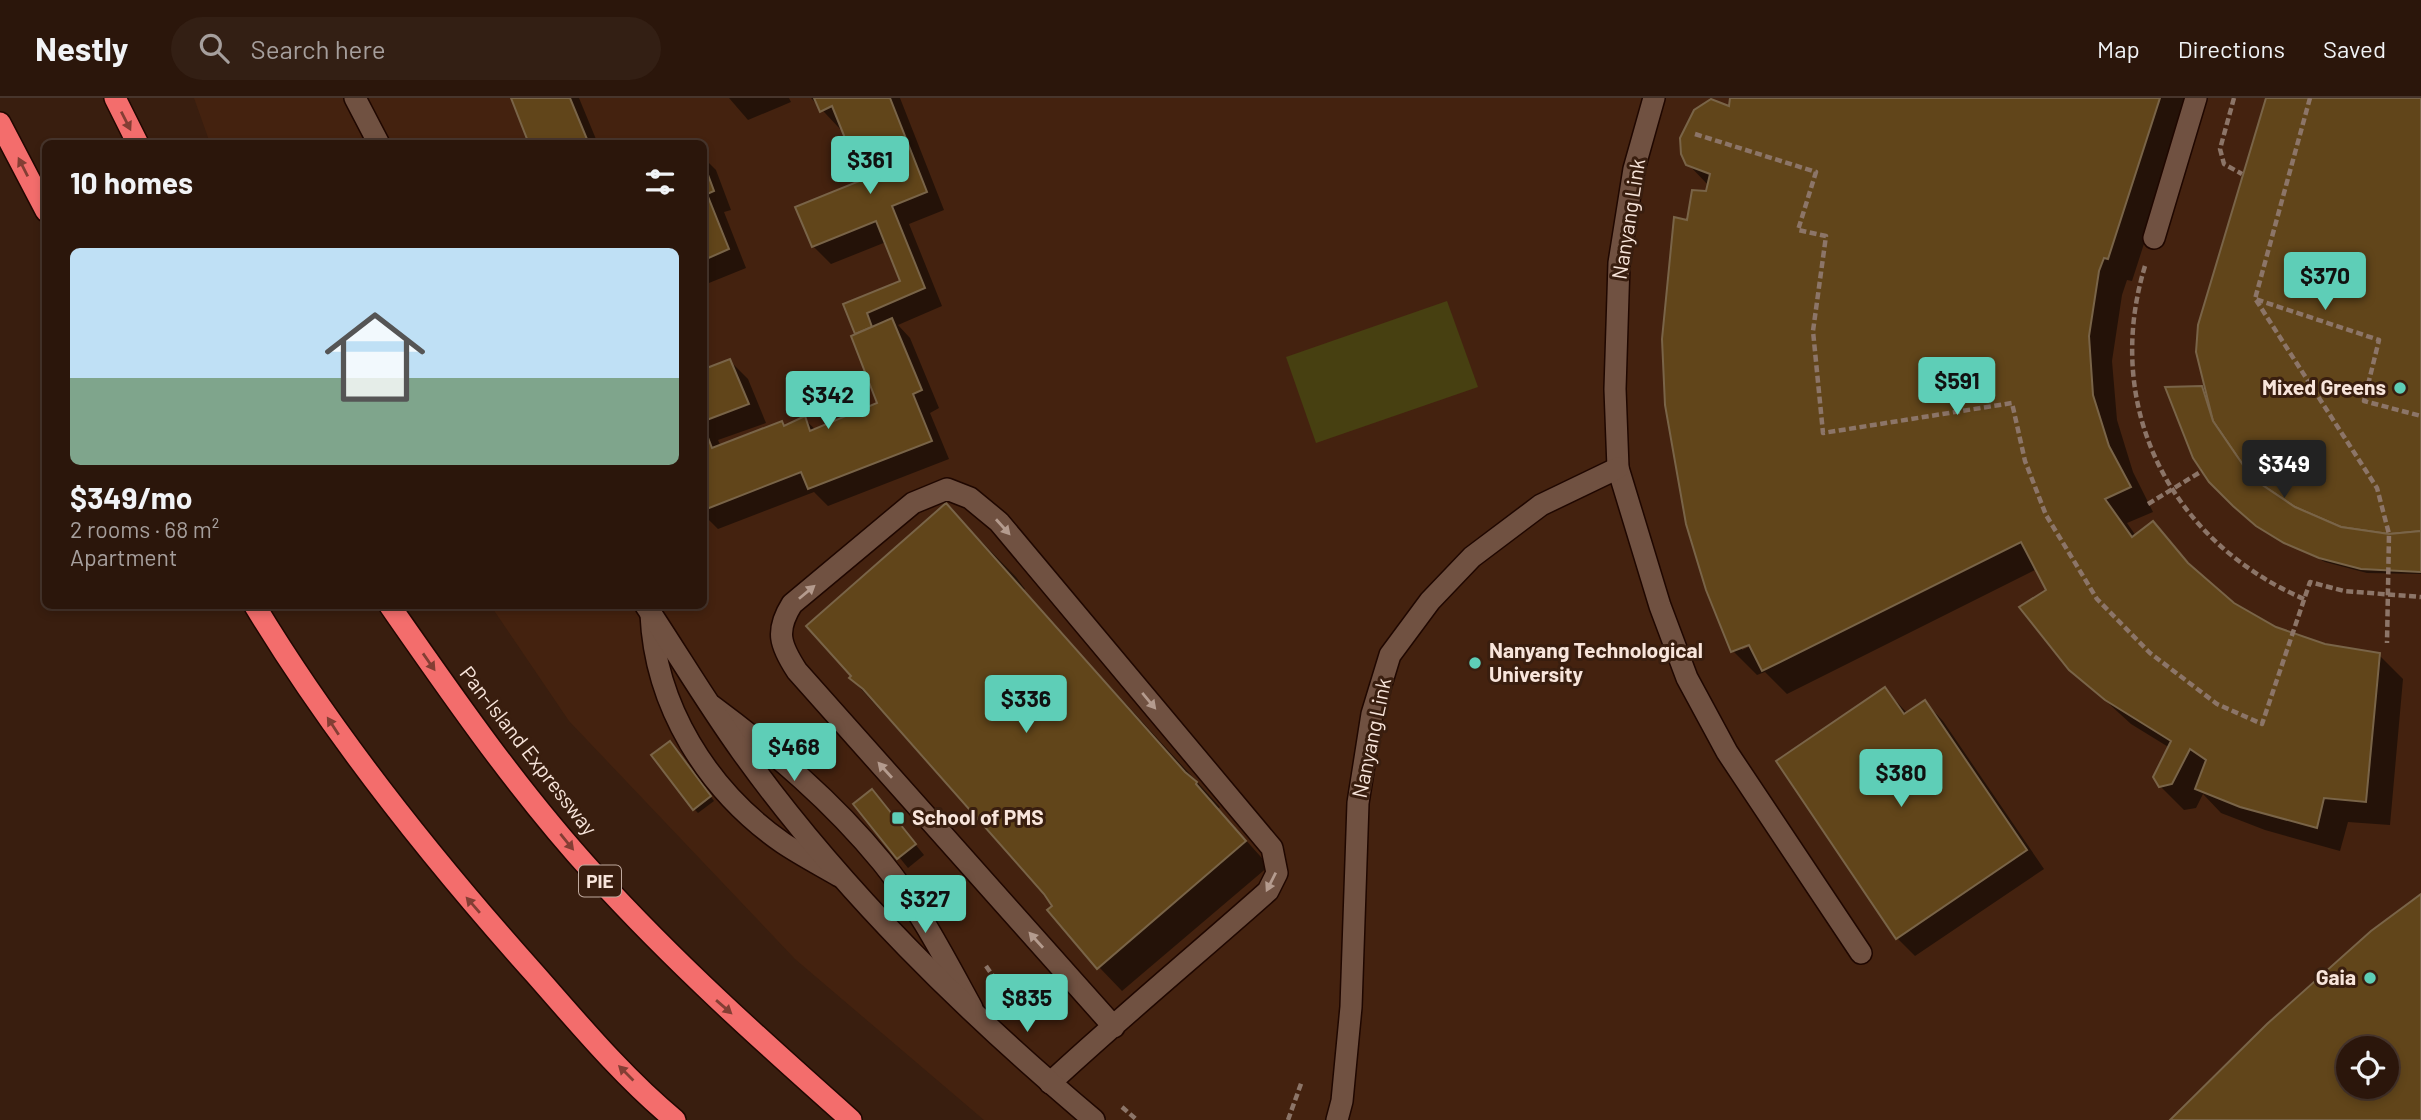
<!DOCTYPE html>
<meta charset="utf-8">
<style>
:root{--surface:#2b160b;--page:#331f14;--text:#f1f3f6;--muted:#a69f9d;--line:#47352c;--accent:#5eceb7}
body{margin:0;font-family:Barlow,sans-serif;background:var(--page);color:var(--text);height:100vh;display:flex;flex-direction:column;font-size:26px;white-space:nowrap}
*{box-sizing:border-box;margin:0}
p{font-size:23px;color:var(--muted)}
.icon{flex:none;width:38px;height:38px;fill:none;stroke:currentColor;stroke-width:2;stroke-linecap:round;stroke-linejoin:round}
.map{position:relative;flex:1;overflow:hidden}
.side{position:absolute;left:42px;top:42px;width:665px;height:469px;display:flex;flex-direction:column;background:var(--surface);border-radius:10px;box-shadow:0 4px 10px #0003,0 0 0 2px var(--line)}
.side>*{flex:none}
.fabs{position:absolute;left:2336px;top:938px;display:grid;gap:14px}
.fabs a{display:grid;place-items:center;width:63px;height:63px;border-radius:50%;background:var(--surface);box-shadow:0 4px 10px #0003,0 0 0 2px var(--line);font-size:35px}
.price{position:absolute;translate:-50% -60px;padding:0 16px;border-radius:7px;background:var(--accent);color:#111;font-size:23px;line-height:46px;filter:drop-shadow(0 2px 4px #0008)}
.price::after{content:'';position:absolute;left:50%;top:42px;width:21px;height:16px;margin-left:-10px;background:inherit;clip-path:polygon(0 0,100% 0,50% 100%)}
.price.active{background:#222;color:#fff}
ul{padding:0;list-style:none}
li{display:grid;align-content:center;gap:14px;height:371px;padding:0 28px}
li+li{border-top:2px solid var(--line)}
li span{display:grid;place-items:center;height:217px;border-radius:10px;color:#555}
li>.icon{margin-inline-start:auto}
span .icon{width:126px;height:126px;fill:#fffc;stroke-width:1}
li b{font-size:30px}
h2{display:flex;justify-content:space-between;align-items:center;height:84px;padding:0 28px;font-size:30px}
header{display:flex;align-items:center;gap:42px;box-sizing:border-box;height:98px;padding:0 35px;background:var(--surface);border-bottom:2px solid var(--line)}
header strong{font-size:33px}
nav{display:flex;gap:38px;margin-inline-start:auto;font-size:24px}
.search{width:490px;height:63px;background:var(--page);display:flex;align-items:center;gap:18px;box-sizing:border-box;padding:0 24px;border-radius:38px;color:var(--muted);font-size:26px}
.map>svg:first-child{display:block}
</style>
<header>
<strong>Nestly</strong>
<div class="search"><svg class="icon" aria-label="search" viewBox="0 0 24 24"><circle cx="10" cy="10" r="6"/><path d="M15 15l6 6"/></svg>Search here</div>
<nav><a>Map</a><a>Directions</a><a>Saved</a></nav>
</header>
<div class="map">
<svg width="2421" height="1022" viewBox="0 0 2421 1022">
<rect width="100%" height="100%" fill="#391e0f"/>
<path fill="#44220f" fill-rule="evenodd" d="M194,0H2421V1022H984L795,861L569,623L491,508H704V46L210,45ZM2348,950H2387V989H2348Z"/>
<polygon fill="#474011" points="1447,203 1478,289 1316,345 1286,259"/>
<g fill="#0007" fill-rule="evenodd">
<polygon points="513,0 579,0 598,46 531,46"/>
<polygon points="729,0 789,0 791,4 748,22"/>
<polygon points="811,0 900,0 944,112 909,126 942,208 898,227 910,240 939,310 930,315 949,361 828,408 814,394 718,431 704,417 704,273 730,263 748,281 766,325 718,342 721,349 804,321 816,332 879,306 845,207 902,184 886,144 831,166 813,148 864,83 843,30 840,31"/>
<path d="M1731,0H2191L2132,183L2127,182L2122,197L2112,263L2117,322L2133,374L2153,414L2127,425L2136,438L2153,425L2201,479L2233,507L2275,530L2325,548L2379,557L2403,581L2390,727L2348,724L2340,753L2265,732L2221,715L2203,696L2196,710L2184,712L2160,688L2170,650L2131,626L2071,571L2049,493L2037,471L1787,596L1765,574L1757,577L1733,553L1664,241L1675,121L1688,124L1709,88L1688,66L1730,11ZM1758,545L1742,552V548Z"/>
<polygon points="2267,0 2421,0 2421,476 2367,475 2325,464 2263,432 2167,291 2204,290 2198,254 2200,227"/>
<polygon points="704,60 716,72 731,112 724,114 746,170 704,187"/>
<polygon points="946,407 1016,479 1025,491 1023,493 1220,709 1218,711 1269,768 1122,893 1099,869 1046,795 851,580"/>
<polygon points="1885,591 1908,616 1925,604 1943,623 2044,771 1915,858 1897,840"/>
<polygon points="674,650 714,703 698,715 694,711"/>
<polygon points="872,693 924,757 908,770 856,706"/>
<path d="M2421,798V1022H2173ZM2348,950H2387V989H2348Z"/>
</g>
<g fill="#61451a" stroke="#796448" stroke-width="2" fill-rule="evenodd">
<polygon points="511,0 570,0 589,46 529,46"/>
<polygon points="814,0 890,0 927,94 892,108 925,190 867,215 872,229 855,236 843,206 900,183 876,123 812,149 795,109 862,82 832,8 820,14"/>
<polygon points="1730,0 2160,0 2108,161 2104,160 2099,173 2089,238 2093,297 2109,348 2131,389 2105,401 2132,439 2153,423 2188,465 2234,505 2276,529 2325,546 2380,555 2366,704 2324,700 2317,730 2240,709 2195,691 2206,662 2190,651 2172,686 2159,689 2153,679 2171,643 2105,602 2069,572 2019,509 2046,492 2021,444 1762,573 1749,547 1731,554 1706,492 1686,426 1665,307 1662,241 1674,119 1687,122 1692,92 1706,93 1710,76 1686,67 1681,56 1680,40 1694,12 1711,1 1729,8"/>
<polygon points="2266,0 2421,0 2421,433 2389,436 2341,429 2295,409 2252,380 2213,323 2196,254 2198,227"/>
<polygon points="704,66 714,93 707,96 729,151 704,162"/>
<polygon points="892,220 922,292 913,296 932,343 808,391 801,374 704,412 704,329 712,350 782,323 784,328 805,318 810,333 877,305 851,238"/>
<polygon points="730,261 749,306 704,323 704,271"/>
<polygon points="2202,288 2213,323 2252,380 2295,409 2341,429 2389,436 2421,433 2421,474 2361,471 2319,460 2284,445 2256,428 2233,408 2209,384 2193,360 2165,289"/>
<polygon points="946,405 1185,674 1197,684 1196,686 1246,743 1097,871 1047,812 1052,808 1044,796 863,591 849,580 851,578 806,528"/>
<polygon points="1885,589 1904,616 1925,602 2027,752 1896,841 1776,663"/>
<polygon points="670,643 711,698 693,712 651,657"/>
<polygon points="872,691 916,746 897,761 853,706"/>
<path d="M2421,796V1022H2170L2267,926L2371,833ZM2348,950H2387V989H2348Z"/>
</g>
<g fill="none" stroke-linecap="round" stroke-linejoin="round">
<g stroke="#1f0700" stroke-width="24">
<g id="lane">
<polyline points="1654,0 1634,71 1619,165 1615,291 1618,370 1660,508 1687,580 1727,654 1861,855"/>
<polyline points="2154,140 2196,0"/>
<path d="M651,516C655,608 707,692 783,745C801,757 820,767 839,778"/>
<path d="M712,608C774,654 832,703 882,764C918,808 945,861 972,910"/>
<path d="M1050,985C1121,919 1196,857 1268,793L1277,775L1272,750L999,424L970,400L947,391L913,405L792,506C775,533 780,547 797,573L1114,929"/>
<polyline points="1337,1022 1342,1003 1351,909 1358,705 1372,616 1390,557 1430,503 1472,459 1541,407 1618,370"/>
</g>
</g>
<g stroke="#1f0700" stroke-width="24">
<g id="street">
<polyline points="355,0 379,46"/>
<path d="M646,508C678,556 708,607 742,654C841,792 965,913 1094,1022"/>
</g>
</g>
<g stroke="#1f0700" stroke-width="24">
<g id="highway">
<polyline points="115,0 138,46"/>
<polyline points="0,25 46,113"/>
<path d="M255,508C335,640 432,761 535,876C579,926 624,980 675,1022"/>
<path d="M390,508C454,600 519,694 595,777C675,865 762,943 851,1022"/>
</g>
</g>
<g stroke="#8c7568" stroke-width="4.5" stroke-dasharray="7 3.5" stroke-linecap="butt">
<polyline points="2234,0 2220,51 2224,66 2242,76"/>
<polyline points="2310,0 2255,201 2379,242 2364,303 2421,318"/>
<polyline points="1695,36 1816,74 1798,132 1826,138 1813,233 1823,335 2012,305 2025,363 2046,417 2097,501 2150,555 2217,606 2262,626 2310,484 2344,493 2421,499"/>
<path d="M2145,168C2102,309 2170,443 2304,501"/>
<polyline points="2256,202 2377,390 2389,436 2387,545"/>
<polyline points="2148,406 2202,373"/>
<polyline points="986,868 1015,910"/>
<polyline points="1122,1009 1137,1022"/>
<polyline points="1288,1022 1302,983"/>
</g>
<use href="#lane" stroke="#705141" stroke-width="21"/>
<use href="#street" stroke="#705141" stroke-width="21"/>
<use href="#highway" stroke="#f36d6c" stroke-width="21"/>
</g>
<defs><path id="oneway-solid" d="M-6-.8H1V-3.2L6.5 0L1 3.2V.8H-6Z" transform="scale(1.75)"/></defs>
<g fill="#833e34">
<use href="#oneway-solid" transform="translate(126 23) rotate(63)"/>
<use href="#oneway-solid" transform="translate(23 69) rotate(-117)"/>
<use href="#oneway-solid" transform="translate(429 564) rotate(55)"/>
<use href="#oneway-solid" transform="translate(333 628) rotate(-123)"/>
<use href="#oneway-solid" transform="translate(567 744) rotate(51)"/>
<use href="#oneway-solid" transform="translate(473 807) rotate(-131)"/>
<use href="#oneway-solid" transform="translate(724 909) rotate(41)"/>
<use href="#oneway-solid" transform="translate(626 975) rotate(-135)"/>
</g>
<g fill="#b49b8e">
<use href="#oneway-solid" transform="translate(1003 429) rotate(48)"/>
<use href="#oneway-solid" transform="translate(807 494) rotate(-40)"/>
<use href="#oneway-solid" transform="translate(1149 603) rotate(50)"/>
<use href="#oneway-solid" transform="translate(885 672) rotate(-132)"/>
<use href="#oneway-solid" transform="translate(1271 784) rotate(117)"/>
<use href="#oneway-solid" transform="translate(1036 842) rotate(-132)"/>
</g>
<g fill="#5eceb7" stroke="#391e0f" stroke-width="2.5">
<circle cx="2400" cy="290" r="7"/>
<circle cx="1475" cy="565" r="7"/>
<rect x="891" y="713" width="14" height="14" rx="3.5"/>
<circle cx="2370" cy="880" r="7"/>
</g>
<g text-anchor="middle" stroke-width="6" stroke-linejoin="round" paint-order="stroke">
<rect fill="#391e0f" stroke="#bfa99e" stroke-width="2" x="579" y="767.5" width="42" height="31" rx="5"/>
<g font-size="19" font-weight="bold" fill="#f8e5db">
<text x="600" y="790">PIE</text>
</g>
<g font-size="21" fill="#f8e5db" stroke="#391e0f">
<text transform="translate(1629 121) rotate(-81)" y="7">Nanyang Link</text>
<text transform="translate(1372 640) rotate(-78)" y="7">Nanyang Link</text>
<text transform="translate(528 653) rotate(52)" y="7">Pan-Island Expressway</text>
</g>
<g font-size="21" font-weight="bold" fill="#f8e5db" stroke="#391e0f" text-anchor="end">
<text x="2386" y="297">Mixed Greens</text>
<text x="1489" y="560" text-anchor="start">Nanyang Technological<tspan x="1489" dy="24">University</tspan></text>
<text x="912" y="727" text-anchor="start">School of PMS</text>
<text x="2356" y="887">Gaia</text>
</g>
</g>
</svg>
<div class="fabs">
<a><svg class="icon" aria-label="locate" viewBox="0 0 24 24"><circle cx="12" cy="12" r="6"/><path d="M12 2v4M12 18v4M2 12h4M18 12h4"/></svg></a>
</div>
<b class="price" style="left:870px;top:98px">$361</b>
<b class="price" style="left:2325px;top:214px">$370</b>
<b class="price" style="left:1957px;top:319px">$591</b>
<b class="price" style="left:828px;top:333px">$342</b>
<b class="price active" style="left:2284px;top:402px">$349</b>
<b class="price" style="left:1026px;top:637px">$336</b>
<b class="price" style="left:794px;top:685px">$468</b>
<b class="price" style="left:1901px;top:711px">$380</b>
<b class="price" style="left:925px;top:837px">$327</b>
<b class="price" style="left:1027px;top:936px">$835</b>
<section class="side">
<h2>10 homes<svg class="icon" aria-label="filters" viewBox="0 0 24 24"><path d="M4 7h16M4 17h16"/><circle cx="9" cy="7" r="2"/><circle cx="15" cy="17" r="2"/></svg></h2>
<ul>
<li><span style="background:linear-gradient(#bfe0f5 60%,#7fa58c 0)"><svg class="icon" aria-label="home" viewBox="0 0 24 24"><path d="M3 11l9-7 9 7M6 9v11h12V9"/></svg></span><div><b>$349/mo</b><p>2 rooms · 68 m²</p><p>Apartment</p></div></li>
</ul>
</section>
</div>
